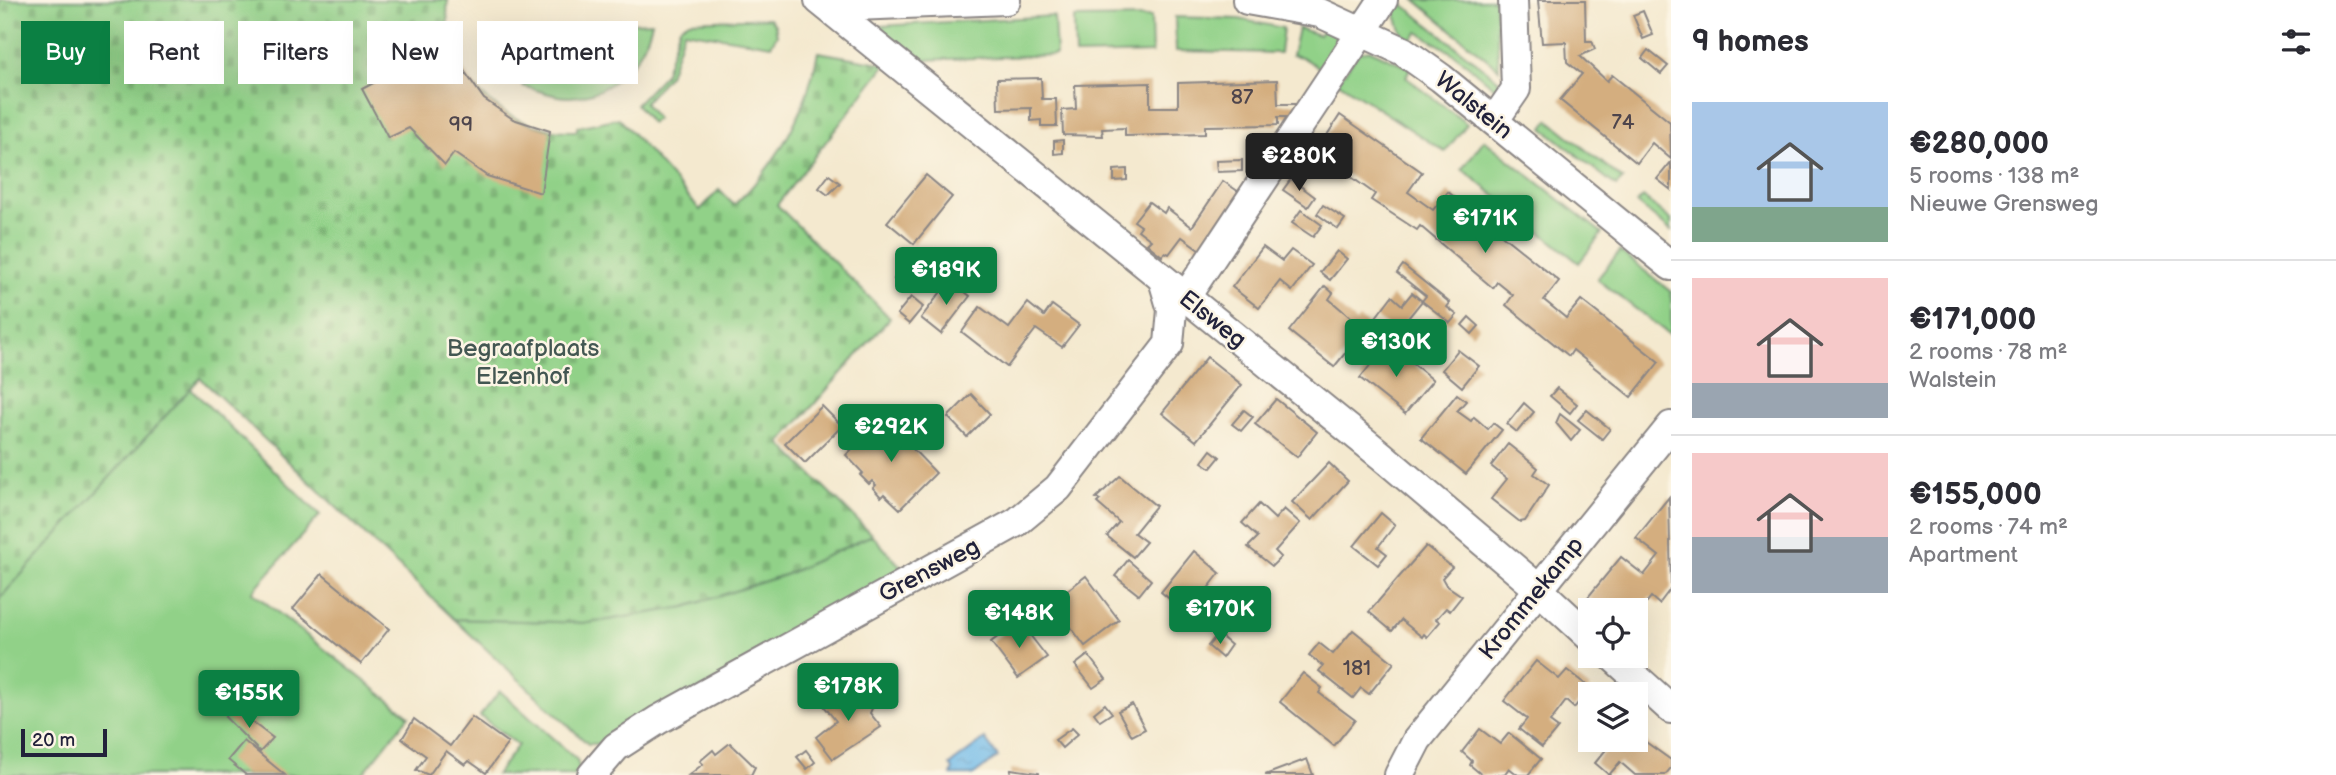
<!DOCTYPE html>
<meta charset="utf-8">
<style>
:root{--surface:#fff;--page:#f2f2f3;--text:#2b2b33;--muted:#7c7c81;--line:#e1e1e2;--accent:#0b8043}
body{margin:0;font-family:"Balsamiq Sans",sans-serif;background:var(--page);color:var(--text);height:100vh;display:flex;flex-direction:column;font-size:26px;white-space:nowrap}
*{box-sizing:border-box;margin:0}
p{font-size:23px;color:var(--muted)}
.icon{flex:none;width:38px;height:38px;fill:none;stroke:currentColor;stroke-width:2;stroke-linecap:round;stroke-linejoin:round}
.map{position:relative;flex:1;overflow:hidden}
.side{display:flex;flex-direction:column;background:var(--surface);width:665px}
.side>*{flex:none}
.hud{position:absolute;left:21px;top:21px;width:665px;height:63px;display:flex;gap:14px}
.controls{position:absolute;left:1578px;top:598px;display:grid;gap:14px}
.controls a{display:grid;place-items:center;width:70px;height:70px;border-radius:0px;background:var(--surface);box-shadow:0 7px 28px #0002;font-size:35px}
.scale{position:absolute;left:21px;bottom:18px;width:86px;box-sizing:border-box;padding-left:7px;border:4px solid #22223b;border-top:0;font-size:19px;line-height:24px;white-space:nowrap;color:#22223b;-webkit-text-stroke:5px #fcf5e5;paint-order:stroke}
.price{position:absolute;translate:-50% -60px;padding:0 16px;border-radius:7px;background:var(--accent);color:#fff;font-size:23px;line-height:46px;filter:drop-shadow(0 2px 4px #0008)}
.price::after{content:'';position:absolute;left:50%;top:42px;width:21px;height:16px;margin-left:-10px;background:inherit;clip-path:polygon(0 0,100% 0,50% 100%)}
.price.selected{background:#222;color:#fff}
ul{padding:0;list-style:none}
li{display:flex;align-items:center;gap:21px;height:175px;padding:0 21px}
li+li{border-top:2px solid var(--line)}
li span{display:grid;place-items:center;flex:none;width:196px;height:140px;border-radius:0px;color:#555}
li>.icon{margin-inline-start:auto}
span .icon{width:84px;height:84px;fill:#fffc;stroke-width:1}
li b{font-size:30px}
h2{display:flex;justify-content:space-between;align-items:center;height:84px;padding:0 21px;font-size:30px}
.pill{padding:0 24px;border-radius:0px;background:var(--surface);box-shadow:0 7px 28px #0002;font-size:24px;line-height:63px}
.pill.selected{background:var(--accent);color:#fff}
main{display:flex;flex:1;min-height:0}
.map>svg:first-child{display:block}
</style>
<main>
<div class="map">
<svg width="1671" height="775" viewBox="0 0 1671 775">
<defs>
<pattern id="cemetery-stones" width="16" height="16" patternUnits="userSpaceOnUse" patternTransform="scale(1.75)"><rect width="16" height="16" fill="#91d188"/><path d="M2 7V4a2 2 0 0 1 4 0v3zM10 15v-3a2 2 0 0 1 4 0v3z" fill="#7db376"/></pattern>
<pattern id="water-ripples" width="26" height="14" patternUnits="userSpaceOnUse" patternTransform="scale(1.75)"><rect width="26" height="14" fill="#71bbea"/><path d="M2 4q2-2 4 0t4 0M15 11q2-2 4 0t4 0" fill="none" stroke="#62a0ca"/></pattern>
</defs>
<rect width="100%" height="100%" fill="#fcf5e5"/>
<filter id="ink" filterUnits="userSpaceOnUse"><feTurbulence type="fractalNoise" baseFrequency=".0143" numOctaves="2"/><feDisplacementMap in="SourceGraphic" scale="14" xChannelSelector="R" yChannelSelector="G"/><feConvolveMatrix kernelMatrix="1 2 1 2 8 2 1 2 1" color-interpolation-filters="sRGB"/></filter>
<filter id="wash" filterUnits="userSpaceOnUse"><feTurbulence type="fractalNoise" baseFrequency=".00686" numOctaves="4" result="noise"/><feDisplacementMap in="SourceGraphic" scale="28" xChannelSelector="R" yChannelSelector="G"/><feGaussianBlur stdDeviation="1.57" result="paint"/><feColorMatrix in="noise" values="0 0 0 0 0 0 0 0 0 0 0 0 0 0 0 0 0 1.4 0 .05"/><feComposite in="paint" operator="in"/></filter>
<g filter="url(#wash)">
<rect width="100%" height="100%" fill="#f4e9cf"/>
<g fill="#91d188" stroke="#5a7a62" stroke-width="2">
<polygon points="1415,0 1495,0 1499,69"/>
<polygon points="1400,2 1507,87 1502,94 1457,56 1418,32 1411,40 1402,33 1395,12"/>
<polygon points="1054,16 1056,55 920,60 877,26"/>
<polygon points="1151,17 1152,53 1075,55 1074,18"/>
<polygon points="1175,17 1239,19 1283,28 1280,53 1176,51"/>
<polygon points="769,18 775,25 777,35 771,45 684,31 669,75 644,103 657,119 651,123 636,104 664,75 680,27 689,21"/>
<path d="M652,22C643,61 612,95 570,97C555,98 536,89 522,86L545,49C574,61 598,55 609,24Z"/>
<polygon points="1298,28 1319,35 1324,28 1337,37 1340,52 1326,72 1302,57 1292,55"/>
<polygon points="1371,50 1410,68 1406,77 1467,124 1445,152 1338,82 1359,52"/>
<polygon points="1549,120 1622,179 1623,179 1616,186 1543,128"/>
<polygon points="1484,140 1602,233 1579,263 1462,169"/>
<polygon points="1643,197 1671,220 1671,231 1637,203"/>
<polygon points="1620,251 1671,292 1671,336 1597,279"/>
<polygon points="193,385 191,389 320,515 252,592 409,716 362,775 0,775 0,598"/>
<polygon points="872,535 904,570 607,744 588,744 454,619 589,623 685,607 787,574"/>
<polygon points="500,691 577,760 581,775 496,775 518,745 480,716"/>
</g>
<path fill="url(#cemetery-stones)" stroke="#5a7a62" stroke-width="2" d="M0,0H448C439,75 505,134 577,131V127L619,118L700,210L719,190L734,205C779,163 806,113 818,52L886,64L777,205L890,318L780,443L872,535L787,574L685,607L589,623L454,619L200,378L0,598Z"/>
<polygon fill="url(#water-ripples)" stroke="#4a6e92" stroke-width="2" points="985,739 998,757 974,775 951,775 953,769 950,765"/>
<g id="blocks">
<g fill="#d4ae7f">
<polygon points="1538,0 1585,0 1586,41 1592,41 1595,49 1580,56 1607,81 1612,75 1670,122 1671,159 1652,143 1637,163 1560,100 1582,74 1567,62 1566,42 1542,43"/>
<polygon points="1643,11 1653,35 1643,39 1633,15"/>
<polygon points="449,35 458,62 484,99 513,119 550,131 541,193 487,176 454,153 445,165 409,128 388,138 362,89 383,78 375,50"/>
<polygon points="1648,50 1668,66 1661,74 1642,58"/>
<polygon points="1041,78 1042,99 1056,99 1057,126 1041,126 1041,120 1031,121 1031,108 998,109 997,79"/>
<polygon points="1277,80 1278,104 1303,104 1295,117 1278,117 1278,125 1205,126 1205,134 1125,136 1125,128 1102,129 1103,136 1063,135 1062,110 1076,109 1075,85 1150,83 1150,107 1178,107 1178,83"/>
<polygon points="1340,115 1422,172 1408,192 1433,210 1448,192 1559,281 1544,300 1566,318 1581,300 1659,362 1631,397 1573,350 1569,356 1506,305 1513,295 1497,282 1493,288 1420,226 1417,230 1371,200 1375,194 1337,167 1332,174 1311,160"/>
<polygon points="1063,140 1063,153 1054,154 1054,141"/>
<polygon points="1242,160 1242,171 1217,172 1216,161"/>
<polygon points="1671,162 1671,190 1657,179"/>
<polygon points="1127,169 1127,180 1114,181 1114,170"/>
<polygon points="829,175 840,183 828,195 819,188"/>
<polygon points="926,175 952,197 914,244 887,222"/>
<polygon points="1291,179 1315,197 1308,207 1283,190"/>
<polygon points="1223,181 1242,194 1203,252 1182,237 1169,254 1165,252 1162,256 1147,244 1151,240 1138,230 1141,226 1134,221 1149,202 1164,213 1167,208 1192,227"/>
<polygon points="1323,205 1345,219 1338,229 1317,214"/>
<polygon points="1301,210 1322,225 1313,237 1292,223"/>
<polygon points="1263,247 1282,261 1291,250 1312,265 1292,291 1280,281 1259,308 1232,287"/>
<polygon points="1337,251 1347,259 1330,280 1320,272"/>
<polygon points="911,258 925,270 908,291 894,279"/>
<polygon points="1403,265 1450,303 1447,307 1457,315 1450,323 1422,301 1426,296 1397,273"/>
<polygon points="950,280 970,296 941,334 921,318"/>
<polygon points="1325,286 1333,293 1329,299 1356,322 1359,318 1368,325 1334,367 1289,331"/>
<polygon points="1412,293 1422,301 1396,333 1376,317 1392,296 1402,305"/>
<polygon points="911,297 923,307 909,324 897,314"/>
<polygon points="1028,303 1044,316 1052,305 1079,325 1062,347 1036,329 1007,367 962,332 980,307 1009,328"/>
<polygon points="1469,317 1479,326 1472,334 1462,325"/>
<polygon points="1388,343 1433,380 1405,414 1360,378"/>
<polygon points="1458,350 1479,366 1462,387 1442,370"/>
<polygon points="1207,357 1242,385 1196,441 1162,413"/>
<polygon points="1557,388 1577,404 1570,413 1550,396"/>
<polygon points="971,394 990,414 967,437 948,417"/>
<polygon points="1457,394 1466,401 1457,411 1471,421 1474,417 1488,429 1493,423 1502,430 1466,474 1421,438"/>
<polygon points="1276,399 1317,432 1297,457 1255,424"/>
<polygon points="1524,403 1534,412 1517,432 1507,424"/>
<polygon points="822,406 842,426 805,463 785,443"/>
<polygon points="1244,410 1253,417 1241,431 1232,424"/>
<polygon points="1587,410 1610,429 1602,439 1578,420"/>
<polygon points="1560,414 1580,430 1571,441 1556,423"/>
<polygon points="883,418 936,473 900,509 884,494 881,497 873,488 876,485 872,481 869,484 860,475 863,473 846,455"/>
<polygon points="1508,444 1538,468 1534,474 1549,485 1525,521 1520,522 1491,499 1507,479 1491,466"/>
<polygon points="1211,450 1220,457 1211,468 1202,462"/>
<polygon points="1329,463 1348,481 1312,520 1292,502"/>
<polygon points="1120,476 1156,506 1134,533 1146,542 1133,557 1107,536 1119,522 1097,503 1100,500 1096,498"/>
<polygon points="1669,497 1671,588 1659,604 1651,597 1636,615 1636,611 1606,611 1588,597 1621,557 1644,575 1659,556 1636,538"/>
<polygon points="1259,504 1275,519 1284,509 1300,523 1275,551 1281,557 1272,566 1248,547 1258,537 1242,523"/>
<polygon points="1381,513 1395,525 1378,547 1387,554 1378,565 1354,546"/>
<polygon points="1426,546 1452,567 1442,578 1446,585 1462,596 1450,611 1446,608 1436,619 1440,622 1427,637 1424,634 1422,637 1401,620 1392,631 1369,612"/>
<polygon points="1194,551 1220,573 1188,614 1161,592"/>
<polygon points="1128,560 1151,580 1139,595 1115,576"/>
<polygon points="322,574 389,629 361,664 293,609"/>
<polygon points="1086,576 1119,620 1085,646 1052,602"/>
<polygon points="1019,621 1047,657 1018,678 991,642"/>
<polygon points="1353,630 1394,663 1369,694 1361,688 1353,698 1319,671 1323,666 1309,655 1319,643 1333,654"/>
<polygon points="1218,634 1231,645 1222,658 1208,646"/>
<polygon points="1088,655 1106,679 1093,688 1075,665"/>
<polygon points="1536,661 1559,679 1567,670 1590,688 1574,708 1566,701 1550,722 1558,728 1542,747 1519,729 1527,719 1504,701"/>
<polygon points="1303,673 1322,688 1319,693 1355,720 1334,746 1280,702"/>
<polygon points="849,686 859,699 867,698 873,706 870,713 881,727 833,759 816,737 836,721 824,706"/>
<polygon points="1105,704 1112,713 1100,721 1094,713"/>
<polygon points="1132,704 1145,729 1132,736 1118,711"/>
<polygon points="233,708 273,738 260,752 225,717"/>
<polygon points="472,717 508,743 486,773 469,761 465,765 446,751 429,775 416,770 426,756 402,739 414,719 450,746"/>
<polygon points="1072,728 1078,734 1062,748 1055,740"/>
<polygon points="1480,729 1500,744 1509,733 1541,759 1528,775 1518,775 1509,768 1504,775 1482,775 1470,765 1472,761 1462,752"/>
<polygon points="1636,735 1671,760 1671,768 1665,775 1635,775 1620,762 1609,775 1595,763 1613,741 1624,749 1631,740 1636,740"/>
<polygon points="244,741 285,775 246,775 228,760"/>
<polygon points="730,743 755,767 751,775 689,775 703,764 700,761 713,750 716,754"/>
<polygon points="806,750 815,762 807,769 797,757"/>
<polygon points="1307,759 1313,775 1265,775"/>
<polygon points="1011,769 1039,773 1039,775 1010,775"/>
</g>
</g>
</g>
<g filter="url(#ink)">
<use href="#blocks" fill-opacity="0" stroke="#8b8685" stroke-width="2"/>
<g fill="none" stroke-linecap="round" stroke-linejoin="round">
<g stroke="#8b8685" stroke-width="32">
<g id="street">
<polyline points="819,0 1382,456 1527,579 1591,638"/>
<polyline points="1247,0 1320,13 1403,51 1441,78 1671,266"/>
<polyline points="829,7 1006,0"/>
<polyline points="1494,121 1516,89 1513,0"/>
<polyline points="1187,295 1383,0"/>
<polyline points="1612,656 1671,709"/>
<polyline points="592,775 616,747 658,720 1017,522 1058,488 1169,344 1172,310 1164,283"/>
<polyline points="1399,775 1417,740 1671,426"/>
</g>
</g>
<use href="#street" stroke="#fff" stroke-width="28"/>
</g>
</g>
<g text-anchor="middle" stroke-width="5" stroke-linejoin="round" paint-order="stroke">
<g font-size="21" fill="#4e454c">
<text x="1242" y="104">87</text>
<text x="1623" y="129">74</text>
<text x="461" y="131">99</text>
<text x="1357" y="675">181</text>
</g>
<g font-size="24" fill="#22223b" stroke="#fcf5e5">
<text transform="translate(1474 105) rotate(39)" y="8">Walstein</text>
<text transform="translate(1213 319) rotate(38)" y="8">Elsweg</text>
<text transform="translate(929 570) rotate(-28)" y="8">Grensweg</text>
<text transform="translate(1531 598) rotate(-51)" y="8">Krommekamp</text>
</g>
<g font-size="24" fill="#435752" stroke="#fcf5e5">
<text x="523" y="356">Begraafplaats<tspan x="523" dy="28">Elzenhof</tspan></text>
</g>
</g>
</svg>
<div class="controls">
<a><svg class="icon" aria-label="locate" viewBox="0 0 24 24"><circle cx="12" cy="12" r="6"/><path d="M12 2v4M12 18v4M2 12h4M18 12h4"/></svg></a>
<a><svg class="icon" aria-label="layers" viewBox="0 0 24 24"><path d="M12 4l9 5-9 5-9-5zM3 14l9 5 9-5"/></svg></a>
</div>
<div class="scale">20 m</div>
<b class="price selected" style="left:1299px;top:193px">€280K</b>
<b class="price" style="left:1485px;top:255px">€171K</b>
<b class="price" style="left:946px;top:307px">€189K</b>
<b class="price" style="left:1396px;top:379px">€130K</b>
<b class="price" style="left:891px;top:464px">€292K</b>
<b class="price" style="left:1220px;top:646px">€170K</b>
<b class="price" style="left:1019px;top:650px">€148K</b>
<b class="price" style="left:848px;top:723px">€178K</b>
<b class="price" style="left:249px;top:730px">€155K</b>
<div class="hud">
<a class="pill selected">Buy</a>
<a class="pill">Rent</a>
<a class="pill">Filters</a>
<a class="pill">New</a>
<a class="pill">Apartment</a>
</div>
</div>
<section class="side">
<h2>9 homes<svg class="icon" aria-label="filters" viewBox="0 0 24 24"><path d="M4 7h16M4 17h16"/><circle cx="9" cy="7" r="2"/><circle cx="15" cy="17" r="2"/></svg></h2>
<ul>
<li><span style="background:linear-gradient(#a9c7e8 75%,#7fa58c 0)"><svg class="icon" aria-label="home" viewBox="0 0 24 24"><path d="M3 11l9-7 9 7M6 9v11h12V9"/></svg></span><div><b>€280,000</b><p>5 rooms · 138 m²</p><p>Nieuwe Grensweg</p></div></li>
<li><span style="background:linear-gradient(#f6c9c9 75%,#9aa5b1 0)"><svg class="icon" aria-label="home" viewBox="0 0 24 24"><path d="M3 11l9-7 9 7M6 9v11h12V9"/></svg></span><div><b>€171,000</b><p>2 rooms · 78 m²</p><p>Walstein</p></div></li>
<li><span style="background:linear-gradient(#f6c9c9 60%,#9aa5b1 0)"><svg class="icon" aria-label="home" viewBox="0 0 24 24"><path d="M3 11l9-7 9 7M6 9v11h12V9"/></svg></span><div><b>€155,000</b><p>2 rooms · 74 m²</p><p>Apartment</p></div></li>
</ul>
</section>
</main>
